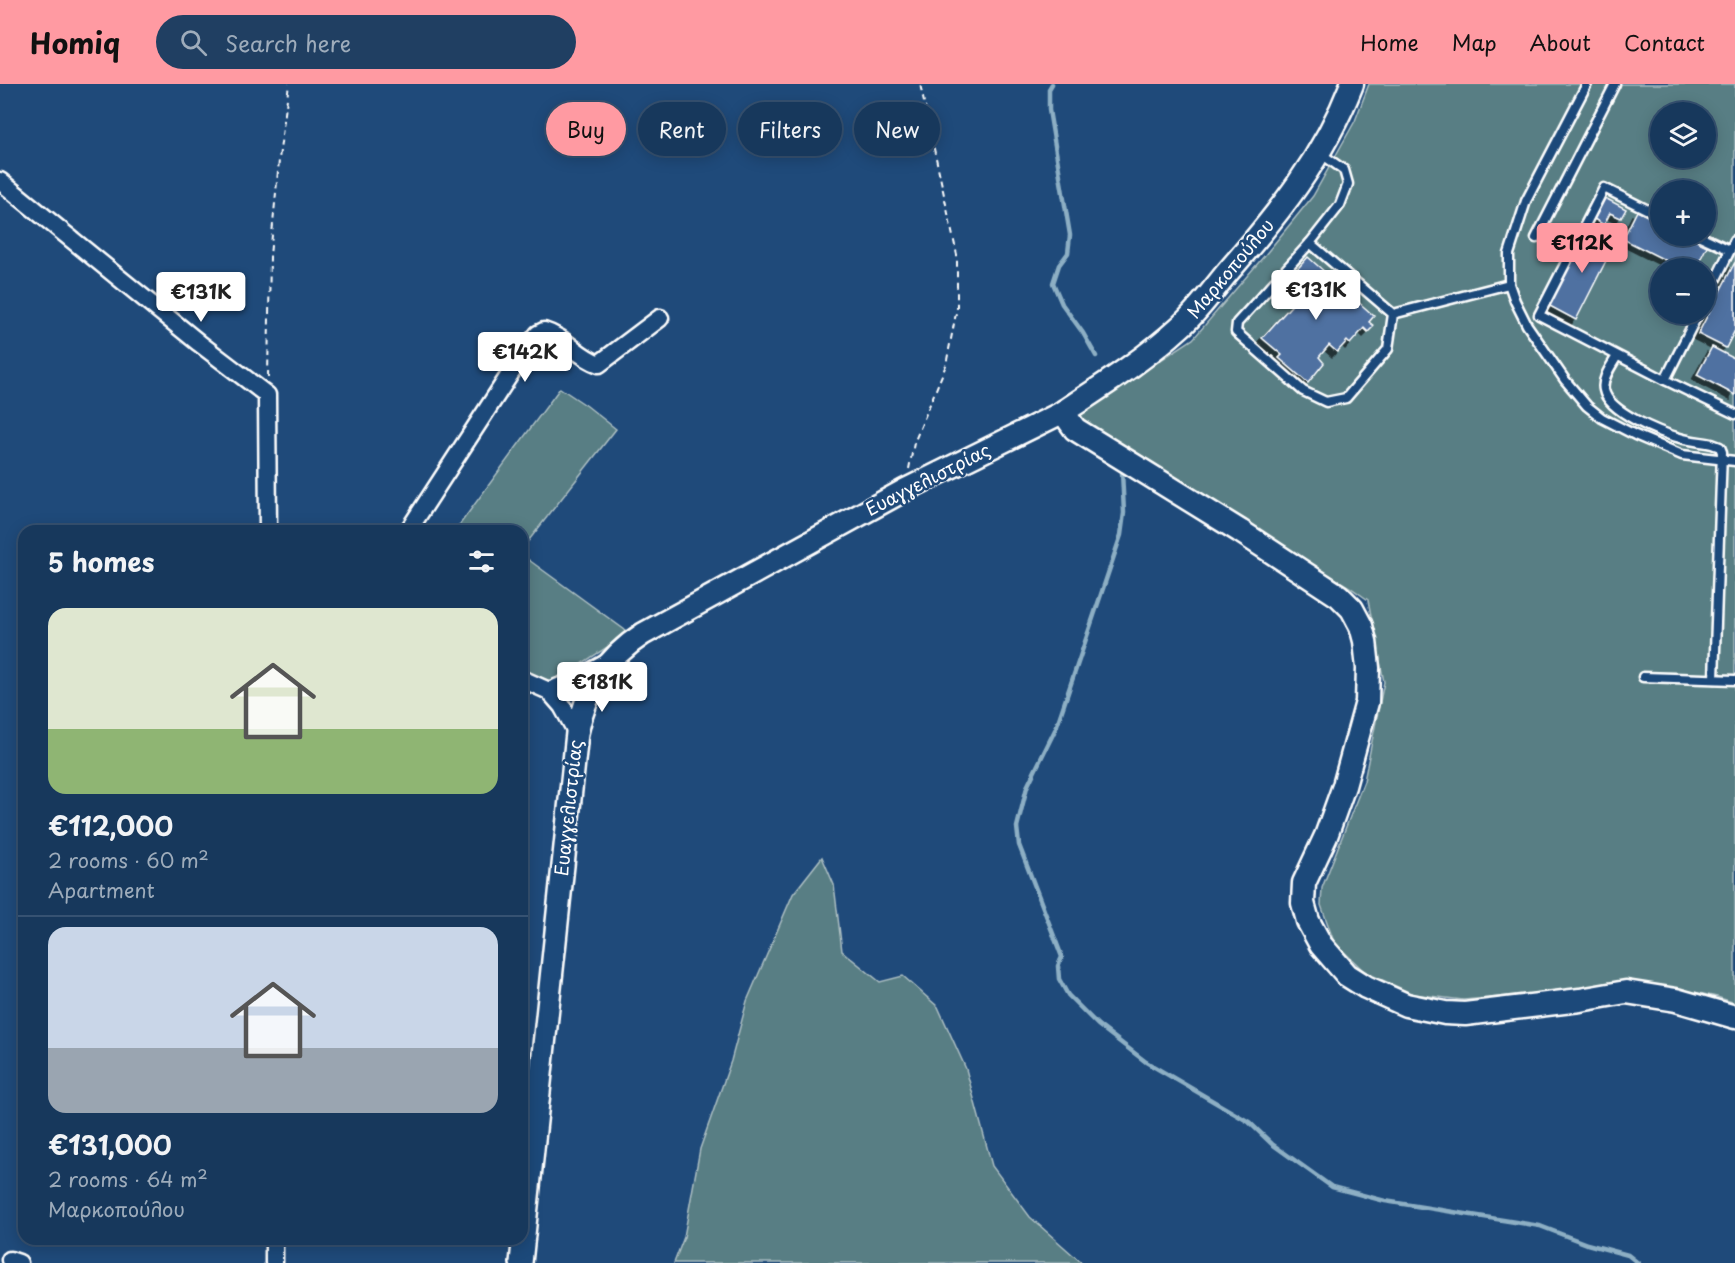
<!DOCTYPE html>
<meta charset="utf-8">
<style>
:root{--surface:#17385c;--page:#203f62;--text:#f1f3f6;--muted:#9eacbb;--line:#365272;--accent:#ff9aa2}
body{margin:0;font-family:"Playpen Sans",sans-serif;background:var(--page);color:var(--text);height:100vh;display:flex;flex-direction:column;font-size:22px;white-space:nowrap}
*{box-sizing:border-box;margin:0}
p{font-size:20px;color:var(--muted)}
.icon{flex:none;width:33px;height:33px;fill:none;stroke:currentColor;stroke-width:2;stroke-linecap:round;stroke-linejoin:round}
.map{position:relative;flex:1;overflow:hidden}
.panel{position:absolute;left:18px;top:441px;width:510px;height:720px;display:flex;flex-direction:column;background:var(--surface);border-radius:18px;box-shadow:0 3px 15px #0003,0 0 0 2px var(--line)}
.panel>*{flex:none}
.banner{position:absolute;left:546px;top:18px;width:570px;height:54px;display:flex;gap:12px}
.fabs{position:absolute;left:1650px;top:18px;display:grid;gap:12px}
.fabs a{display:grid;place-items:center;width:66px;height:66px;border-radius:50%;background:var(--surface);box-shadow:0 3px 15px #0003,0 0 0 2px var(--line);font-size:30px}
.price{position:absolute;translate:-50% -51px;padding:0 14px;border-radius:6px;background:#fff;color:#222;font-size:20px;line-height:39px;filter:drop-shadow(0 2px 3px #0008)}
.price::after{content:'';position:absolute;left:50%;top:36px;width:18px;height:14px;margin-left:-9px;background:inherit;clip-path:polygon(0 0,100% 0,50% 100%)}
.price.current{background:var(--accent);color:#111}
ul{padding:0;list-style:none}
li{display:grid;align-content:center;gap:12px;height:318px;padding:0 30px}
li+li{border-top:2px solid var(--line)}
li span{display:grid;place-items:center;height:186px;border-radius:18px;color:#555}
li>.icon{margin-inline-start:auto}
span .icon{width:108px;height:108px;fill:#fffc;stroke-width:1}
li b{font-size:26px}
h2{display:flex;justify-content:space-between;align-items:center;height:72px;padding:0 30px;font-size:26px}
.pill{padding:0 21px;border-radius:27px;background:var(--surface);box-shadow:0 3px 15px #0003,0 0 0 2px var(--line);font-size:21px;line-height:54px}
.pill.current{background:var(--accent);color:#111}
header{display:flex;align-items:center;gap:36px;box-sizing:border-box;height:84px;padding:0 30px;background:var(--accent);color:#111}
header strong{font-size:28px}
nav{display:flex;gap:33px;margin-inline-start:auto;font-size:21px}
.search{width:420px;height:54px;background:var(--page);display:flex;align-items:center;gap:15px;box-sizing:border-box;padding:0 21px;border-radius:33px;color:var(--muted);font-size:22px}
.map>svg:first-child{display:block}
</style>
<header>
<strong>Homiq</strong>
<div class="search"><svg class="icon" aria-label="search" viewBox="0 0 24 24"><circle cx="10" cy="10" r="6"/><path d="M15 15l6 6"/></svg>Search here</div>
<nav><a>Home</a><a>Map</a><a>About</a><a>Contact</a></nav>
</header>
<div class="map">
<svg width="1735" height="1179" viewBox="0 0 1735 1179">
<defs>
<filter id="shadow"><feDropShadow dx="-5" dy="5" stdDeviation="0" flood-color="#0009"/></filter>
</defs>
<rect width="100%" height="100%" fill="#1f4a7a"/>
<filter id="ink" filterUnits="userSpaceOnUse"><feTurbulence type="fractalNoise" baseFrequency=".0167" numOctaves="2"/><feDisplacementMap in="SourceGraphic" scale="12" xChannelSelector="R" yChannelSelector="G"/><feConvolveMatrix kernelMatrix="1 2 1 2 8 2 1 2 1" color-interpolation-filters="sRGB"/></filter>
<g filter="url(#ink)">
<g fill="#587e84" stroke="#acbec2" stroke-width="1.5" fill-rule="evenodd">
<path d="M1369,0H1735V919L1717,913L1666,902L1629,903L1463,916L1413,910L1365,888L1334,858L1321,821L1322,804L1364,697L1384,598L1368,516L1351,504L1103,353L1074,333L1193,255L1265,171L1313,112L1355,37ZM1660,28H1706V74H1660ZM1660,106H1706V152H1660ZM1660,184H1706V230H1660Z"/>
<polygon points="560,304 587,322 616,345 522,465 522,447 455,447"/>
<polygon points="522,471 629,549 558,595 544,598 522,588"/>
<polygon points="822,773 834,801 842,867 880,898 903,892 938,923 966,985 992,1082 1030,1133 1082,1179 674,1179 684,1153 700,1065 731,977 747,917 793,810"/>
</g>
<g fill="none" stroke-linecap="round" stroke-linejoin="round">
<g stroke="#8dafc4" stroke-width="4.5">
<polyline points="1052,0 1049,5 1049,26 1070,151 1068,169 1059,181 1053,199 1062,220 1083,249 1096,272"/>
<polyline points="1120,384 1122,387 1124,429 1121,451 1056,644 1027,703 1017,743 1019,761 1062,873 1058,882 1059,895 1068,911 1098,941 1146,978 1249,1038 1272,1060 1332,1103 1385,1117 1540,1142 1587,1160 1628,1171 1638,1179"/>
</g>
</g>
<g fill="#5071a1" stroke="#fff" stroke-width="1.5" filter="url(#shadow)">
<polygon points="1605,114 1626,125 1621,134 1610,129 1604,141 1594,135"/>
<polygon points="1637,127 1660,138 1660,152 1686,152 1707,162 1696,184 1681,184 1623,155"/>
<polygon points="1589,143 1616,157 1576,236 1548,221"/>
<polygon points="1308,173 1374,232 1369,238 1374,242 1368,248 1364,244 1350,260 1347,257 1337,268 1329,261 1319,273 1324,279 1308,299 1279,274 1282,271 1262,254 1299,213 1284,200"/>
<polygon points="1735,178 1735,246 1726,264 1698,250"/>
<polygon points="1712,263 1735,275 1735,311 1697,291"/>
</g>
<g fill="none" stroke-linecap="round" stroke-linejoin="round">
<g stroke="#fff" stroke-width="13">
<g id="service">
<polyline points="1587,0 1526,117 1509,170 1509,200 1515,217 1527,241 1565,296 1587,322 1602,334 1635,351 1682,371 1735,377"/>
<polyline points="1660,132 1604,104 1539,231 1665,296"/>
<polyline points="1700,152 1730,166"/>
<polyline points="1536,154 1615,0"/>
<polyline points="1310,159 1340,121 1348,100 1344,86 1320,69"/>
<polyline points="1706,215 1735,156"/>
<polyline points="1393,230 1310,159 1237,239 1236,248 1303,307 1326,318 1346,314 1388,265 1393,230 1509,200"/>
<polyline points="1698,230 1665,296 1735,330"/>
<path d="M1617,272C1612,281 1601,295 1604,306C1608,328 1661,349 1680,354C1691,357 1702,358 1712,360L1720,363L1722,368L1714,595"/>
<polyline points="1643,593 1735,596"/>
</g>
</g>
<g stroke="#fff" stroke-width="21">
<g id="minor">
<polyline points="0,97 199,259 267,311 268,447"/>
<path d="M408,447L527,264L538,250L544,247C565,253 578,273 599,280L660,234"/>
<polyline points="522,595 549,607"/>
<polyline points="577,649 562,622 549,607 576,596 610,577"/>
<polyline points="10,1176 19,1179"/>
<polyline points="274,1179 274,1155"/>
</g>
</g>
<g stroke="#fff" stroke-width="26">
<path id="tertiary" d="M521,1179L577,649C586,606 606,574 643,550L905,406L1063,328"/>
</g>
<g stroke="#fff" stroke-width="27">
<path id="secondary" d="M1352,0C1323,75 1278,130 1226,190C1212,207 1198,227 1181,242C1145,275 1104,301 1063,328L1075,345L1240,447L1339,512L1352,525L1361,542L1365,557L1368,584L1367,618L1344,702L1326,752L1304,799L1303,819L1308,837L1321,861L1347,891L1366,903L1406,921L1445,929L1465,930L1580,916L1626,908L1676,916L1735,933"/>
</g>
<g stroke="#fff" stroke-width="2" stroke-dasharray="6 4.5" stroke-linecap="butt">
<polyline points="268,293 270,172 280,66 289,0"/>
<polyline points="909,385 914,359 946,281 957,224 957,171 920,0"/>
</g>
<use href="#service" stroke="#1f4a7a" stroke-width="8"/>
<use href="#minor" stroke="#1f4a7a" stroke-width="16"/>
<use href="#tertiary" stroke="#1f4a7a" stroke-width="21"/>
<use href="#secondary" stroke="#1f4a7a" stroke-width="22"/>
</g>
</g>
<g text-anchor="middle" stroke-width="5" stroke-linejoin="round" paint-order="stroke">
<g font-size="18" fill="#fff" stroke="#1f4a7a">
<text transform="translate(1231 185) rotate(-50)" y="6">Μαρκοπούλου</text>
<text transform="translate(928 396) rotate(-27)" y="6">Ευαγγελιστρίας</text>
<text transform="translate(569 724) rotate(-84)" y="6">Ευαγγελιστρίας</text>
</g>
</g>
</svg>
<div class="fabs">
<a><svg class="icon" aria-label="layers" viewBox="0 0 24 24"><path d="M12 4l9 5-9 5-9-5zM3 14l9 5 9-5"/></svg></a>
<a>+</a>
<a>−</a>
</div>
<b class="price current" style="left:1582px;top:190px">€112K</b>
<b class="price" style="left:1316px;top:237px">€131K</b>
<b class="price" style="left:201px;top:239px">€131K</b>
<b class="price" style="left:525px;top:299px">€142K</b>
<b class="price" style="left:602px;top:629px">€181K</b>
<div class="banner">
<a class="pill current">Buy</a>
<a class="pill">Rent</a>
<a class="pill">Filters</a>
<a class="pill">New</a>
</div>
<section class="panel">
<h2>5 homes<svg class="icon" aria-label="filters" viewBox="0 0 24 24"><path d="M4 7h16M4 17h16"/><circle cx="9" cy="7" r="2"/><circle cx="15" cy="17" r="2"/></svg></h2>
<ul>
<li><span style="background:linear-gradient(#dfe7d0 65%,#8fb573 0)"><svg class="icon" aria-label="home" viewBox="0 0 24 24"><path d="M3 11l9-7 9 7M6 9v11h12V9"/></svg></span><div><b>€112,000</b><p>2 rooms · 60 m²</p><p>Apartment</p></div></li>
<li><span style="background:linear-gradient(#c9d6e8 65%,#9aa5b1 0)"><svg class="icon" aria-label="home" viewBox="0 0 24 24"><path d="M3 11l9-7 9 7M6 9v11h12V9"/></svg></span><div><b>€131,000</b><p>2 rooms · 64 m²</p><p>Μαρκοπούλου</p></div></li>
</ul>
</section>
</div>
